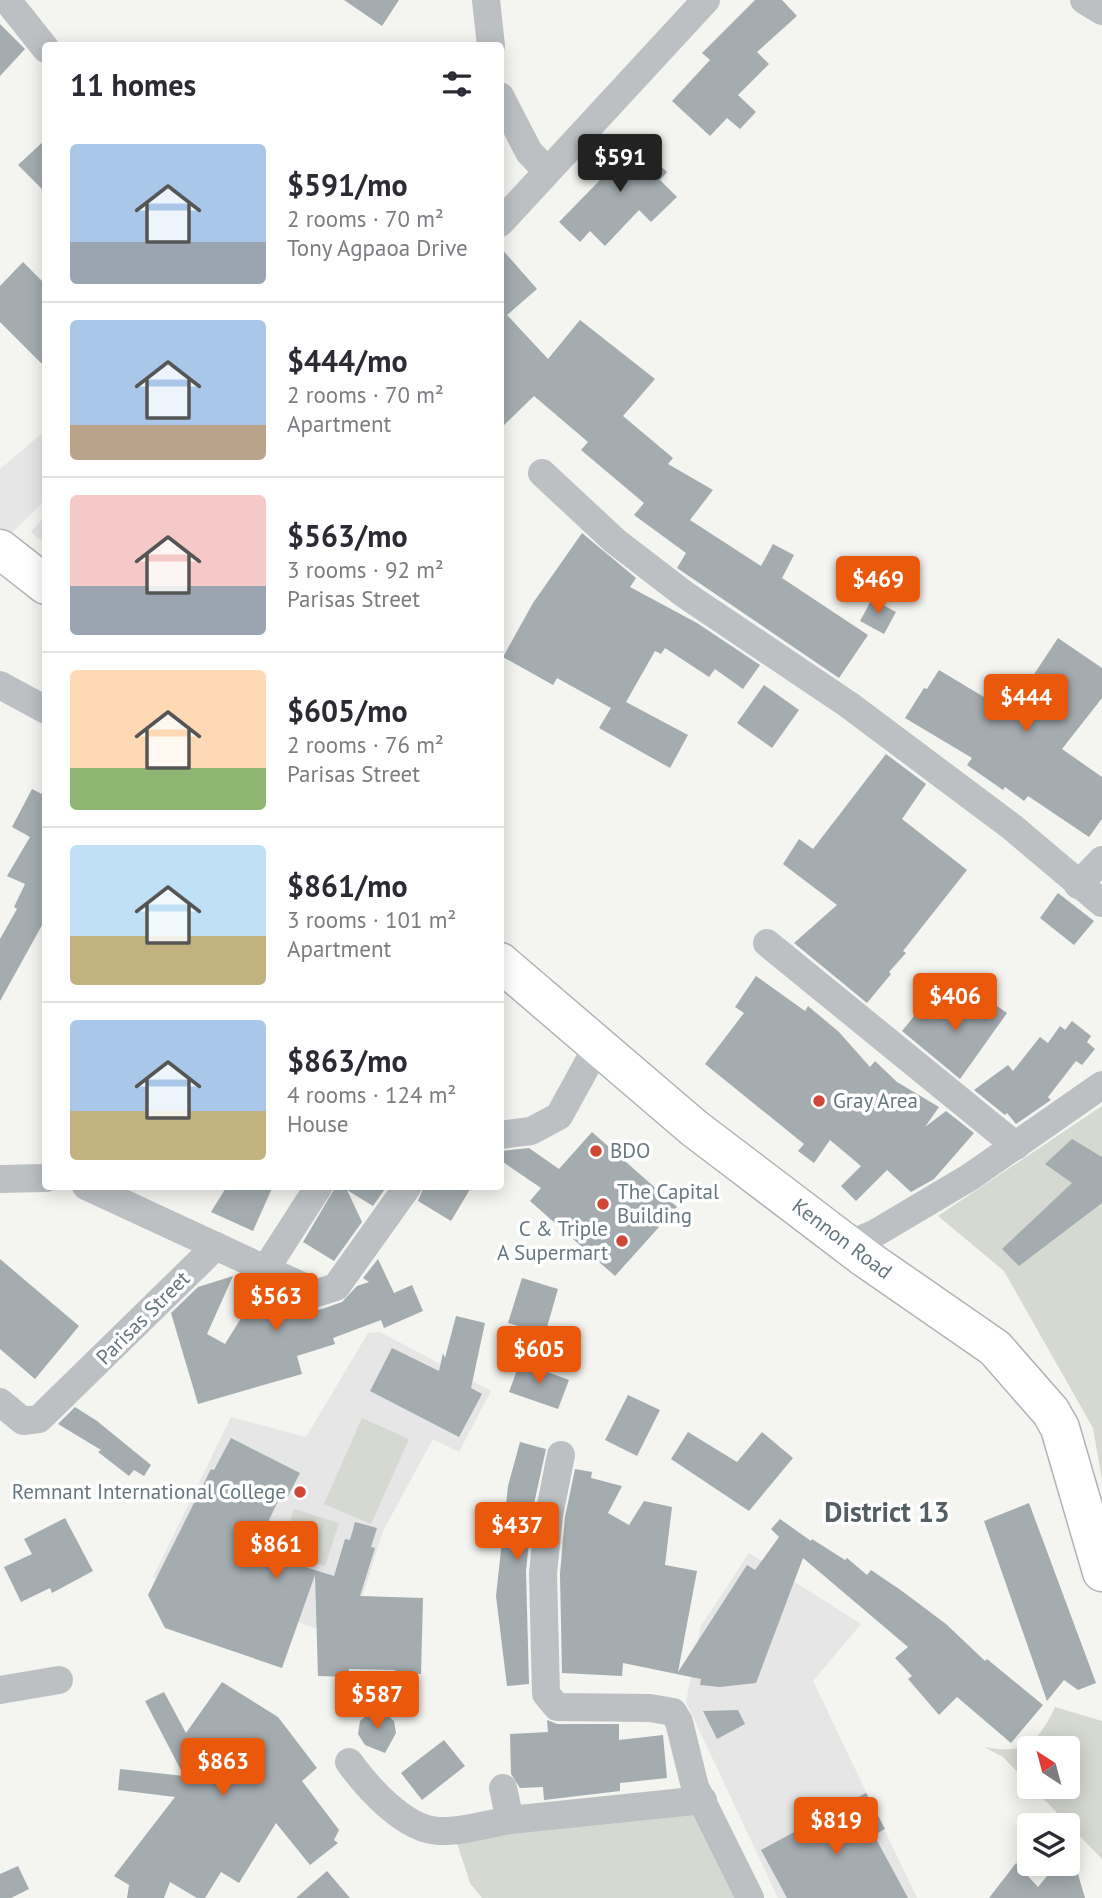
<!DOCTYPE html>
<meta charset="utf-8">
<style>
:root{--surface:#fff;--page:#f7f7f7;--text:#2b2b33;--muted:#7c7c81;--line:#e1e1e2;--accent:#ea580c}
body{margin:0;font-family:"PT Sans",sans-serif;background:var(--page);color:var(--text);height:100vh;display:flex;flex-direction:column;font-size:26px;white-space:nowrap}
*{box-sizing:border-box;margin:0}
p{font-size:23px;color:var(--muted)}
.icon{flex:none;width:38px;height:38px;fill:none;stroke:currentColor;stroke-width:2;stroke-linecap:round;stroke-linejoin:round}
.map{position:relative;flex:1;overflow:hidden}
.sheet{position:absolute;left:42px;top:42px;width:462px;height:1148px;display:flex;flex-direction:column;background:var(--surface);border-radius:7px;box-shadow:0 4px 18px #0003}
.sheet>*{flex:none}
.needle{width:46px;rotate:324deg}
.buttons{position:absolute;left:1017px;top:1736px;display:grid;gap:14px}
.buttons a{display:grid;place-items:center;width:63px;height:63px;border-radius:7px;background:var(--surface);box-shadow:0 4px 18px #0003;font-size:35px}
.price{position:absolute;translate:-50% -60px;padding:0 16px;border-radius:7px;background:var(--accent);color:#fff;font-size:23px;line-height:46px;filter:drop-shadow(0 2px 4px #0008)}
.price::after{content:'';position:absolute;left:50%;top:42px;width:21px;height:16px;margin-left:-10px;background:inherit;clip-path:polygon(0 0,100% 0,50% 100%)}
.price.on{background:#222;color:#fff}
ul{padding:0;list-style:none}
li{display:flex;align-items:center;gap:21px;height:175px;padding:0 28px}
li+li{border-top:2px solid var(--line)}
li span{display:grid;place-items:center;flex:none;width:196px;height:140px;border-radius:7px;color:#555}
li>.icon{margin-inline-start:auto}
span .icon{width:84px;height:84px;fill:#fffc;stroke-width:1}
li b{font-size:30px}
h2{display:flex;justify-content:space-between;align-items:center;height:84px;padding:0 28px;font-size:30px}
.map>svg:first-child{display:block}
</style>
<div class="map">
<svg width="1102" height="1898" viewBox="0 0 1102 1898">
<rect width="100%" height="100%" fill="#f4f4f1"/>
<g fill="#e5e6e5">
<polygon points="45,431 45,500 10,535 0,527 0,469"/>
<polygon points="45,516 45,544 31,532"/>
<polygon points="380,1332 491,1391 459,1452 433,1439 383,1531 349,1640 241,1602 230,1621 153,1577 231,1417 306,1437 368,1333"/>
<polygon points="749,1553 861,1624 813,1681 917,1898 778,1898 686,1702 701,1626"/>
</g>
<g fill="#d5d9d1">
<polygon points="1102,1106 1102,1480 1093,1428 1004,1271 938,1216"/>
<polygon points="362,1418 409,1439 371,1524 324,1504"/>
<polygon points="294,1509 339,1523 325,1566 280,1551"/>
<path d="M1055,1707L1102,1721V1859L1032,1787H1068V1748H1029V1784L1003,1757L984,1747C1025,1755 1038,1743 1055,1707Z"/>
<polygon points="705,1805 737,1898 482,1898 470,1883 455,1837"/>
</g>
<g fill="#a4acb0">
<polygon points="344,0 399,0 382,26"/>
<polygon points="755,0 782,0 797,16 757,52 769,64 738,95 756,112 740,129 727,118 710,136 672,101 710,60 702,53"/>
<polygon points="0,24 25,49 0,76"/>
<polygon points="627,134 667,172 660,180 677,197 651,222 639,210 605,246 590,231 580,242 559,222 603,177 595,170"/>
<polygon points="46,139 46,193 18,165"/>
<polygon points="500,247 537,289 507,315 548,359 580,320 655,379 623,416 673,458 668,464 713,490 690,520 761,566 773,544 794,555 782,578 868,635 839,678 677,568 686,553 634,515 644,503 581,450 588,442 534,396 500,429"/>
<polygon points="23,262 46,285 46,368 0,322 0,286"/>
<polygon points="582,533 636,578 630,587 697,623 760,665 743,689 715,669 709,677 665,648 661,654 655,651 626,702 688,735 670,768 599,728 611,708 557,678 553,685 503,657 533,603"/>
<polygon points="872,599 896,612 884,634 860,621"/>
<polygon points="1058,638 1102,668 1102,698 1062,749 1102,777 1102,819 1089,837 1028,796 1024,801 1005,787 1003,790 967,765 972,758 905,718 924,688 927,689 939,670 1009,712"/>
<polygon points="764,685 799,710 772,748 737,723"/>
<polygon points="886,754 926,784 902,819 967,870 903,951 906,953 889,972 891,974 867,1003 794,943 837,905 783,864 799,839 813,849"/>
<polygon points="32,789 46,796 46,918 0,1001 0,939 17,909 14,907 25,884 7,876 30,837 12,827"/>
<polygon points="1058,893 1094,921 1074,945 1040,918"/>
<polygon points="756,976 805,1011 808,1006 839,1032 870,1067 875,1061 897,1082 939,1107 925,1127 946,1111 974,1133 934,1179 911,1192 887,1170 856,1201 841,1186 861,1166 830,1140 814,1163 798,1151 804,1144 705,1064 744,1013 735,1007"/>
<polygon points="980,994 1007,1013 960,1079 902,1031 928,999 958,1024"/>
<polygon points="1072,1021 1091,1036 1087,1042 1095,1049 1082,1065 1076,1061 1048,1097 1051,1100 1016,1124 1007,1113 1005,1115 974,1090 1008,1065 1013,1071 1040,1037 1048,1043 1060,1026 1065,1030"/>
<polygon points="592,1132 677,1207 615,1276 530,1201 541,1188 500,1160 502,1151 529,1148 559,1169"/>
<polygon points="1072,1139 1102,1157 1102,1203 1019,1266 1002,1249 1072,1183 1045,1164"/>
<polygon points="227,1186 273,1186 253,1231 211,1212"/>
<polygon points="336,1186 387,1186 373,1206 347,1190 362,1222 334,1261 303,1242"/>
<polygon points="424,1186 472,1186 451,1221 418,1201"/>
<polygon points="0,1259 79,1326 35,1379 0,1349"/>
<polygon points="378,1259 394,1293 412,1285 423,1311 384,1328 381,1320 333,1338 335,1344 297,1356 302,1374 198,1404 171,1313 198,1287 233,1276 207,1334 225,1344 261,1286 279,1294 286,1316 322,1309 342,1302 357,1286 369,1282 363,1278"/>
<polygon points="522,1278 558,1289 545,1334 508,1323"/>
<polygon points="456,1316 485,1323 471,1388 482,1394 459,1437 370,1391 392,1348 439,1371 443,1353 445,1358"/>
<polygon points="520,1362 569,1380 558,1409 509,1392"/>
<polygon points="628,1395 660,1410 637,1456 605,1440"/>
<polygon points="75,1407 97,1421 151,1465 144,1476 134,1470 129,1476 98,1452 101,1450 58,1424"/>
<polygon points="688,1432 737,1462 762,1432 793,1458 749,1511 671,1459"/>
<polygon points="231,1438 300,1473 287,1498 281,1495 254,1551 334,1576 345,1539 350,1540 355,1522 377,1528 371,1547 375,1548 360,1596 423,1598 421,1674 395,1675 395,1670 349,1669 349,1677 318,1676 315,1575 282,1668 165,1628 148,1595 211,1469 214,1470"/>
<polygon points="520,1442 546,1449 532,1513 526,1571 529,1684 507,1686 496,1596 508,1486"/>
<polygon points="575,1469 592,1472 591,1478 622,1486 608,1513 629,1525 644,1501 672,1507 665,1565 697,1571 678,1672 747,1565 755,1570 779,1537 771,1529 780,1519 811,1541 812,1539 845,1560 847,1558 867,1575 871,1570 902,1591 946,1624 985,1661 987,1659 1043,1705 1011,1743 957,1697 939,1715 908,1679 912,1676 895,1658 908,1647 803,1558 756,1683 720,1687 700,1685 701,1679 623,1663 622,1676 562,1673 560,1574 565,1517"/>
<polygon points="1029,1503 1096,1683 1078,1690 1064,1680 1047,1701 984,1521"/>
<polygon points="65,1518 93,1571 52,1593 50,1588 21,1602 4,1567 32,1554 24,1539"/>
<polygon points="222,1682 278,1717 317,1768 302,1781 339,1830 334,1840 338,1843 310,1865 276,1823 239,1883 221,1872 205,1898 197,1898 170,1882 164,1898 127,1898 129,1885 114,1876 175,1797 118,1790 120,1769 184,1776 145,1701 164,1692 186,1733"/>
<polygon points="738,1710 745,1724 717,1739 703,1711"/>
<polygon points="370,1712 384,1712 394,1721 396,1733 385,1753 365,1745 358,1734 360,1721"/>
<polygon points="547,1720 557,1724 619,1724 619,1740 663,1735 667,1778 620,1783 620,1791 544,1800 543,1787 520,1788 511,1774 510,1734 548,1732"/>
<polygon points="444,1740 465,1766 422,1800 401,1773"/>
<polygon points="866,1793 885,1829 874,1835 908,1898 787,1898 761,1850"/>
<polygon points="1016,1863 1038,1887 1057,1864 1075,1864 1085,1898 989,1898"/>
<polygon points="18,1866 29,1889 11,1898 0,1898 0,1874"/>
<polygon points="327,1871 350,1898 296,1898"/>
</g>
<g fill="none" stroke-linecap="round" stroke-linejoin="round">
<g stroke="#b0b4b6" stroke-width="41">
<g id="highway">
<polyline points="0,549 46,585"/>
<polyline points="500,962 694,1128 865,1258 995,1348 1051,1412 1060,1428 1102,1572"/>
</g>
</g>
<g stroke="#bcc0c3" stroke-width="28">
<polyline points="7,0 46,49"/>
<polyline points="486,0 491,46"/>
<polyline points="1084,0 1102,11"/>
<polyline points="500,96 529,152 547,171"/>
<polyline points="500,223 706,0"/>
<polyline points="542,473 615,541 684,594 849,705 1012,827 1102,903"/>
<polyline points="0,685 46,710"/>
<polyline points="1078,885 1102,860"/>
<polyline points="767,943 1016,1146"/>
<polyline points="500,1135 531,1131 559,1116 598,1045"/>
<polyline points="0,1179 46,1178"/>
<polyline points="86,1186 317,1293 336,1287 408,1186"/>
<polyline points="848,1245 874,1234 970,1177 1102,1085"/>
<polyline points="265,1270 319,1186"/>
<polyline points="0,1402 23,1421 39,1419 216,1246"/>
<polyline points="561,1455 549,1515 543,1573 546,1694 557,1707 650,1708 673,1712 679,1722 695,1787 750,1898"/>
<polyline points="0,1690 59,1680"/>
<path d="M349,1762C367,1787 405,1830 439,1831C461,1832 488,1824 510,1820"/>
<polyline points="503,1788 510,1820 703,1800"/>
</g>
<use href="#highway" stroke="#fff" stroke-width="38"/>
</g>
<g fill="#cf4837" stroke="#fff" stroke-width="2.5">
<circle cx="819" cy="1101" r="7"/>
<circle cx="596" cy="1151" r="7"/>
<circle cx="603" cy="1204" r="7"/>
<circle cx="622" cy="1241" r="7"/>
<circle cx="300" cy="1492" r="7"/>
</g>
<g text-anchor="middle" stroke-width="7" stroke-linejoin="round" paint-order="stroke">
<g font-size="21" fill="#67777f" stroke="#fff" text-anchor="start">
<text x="833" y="1108">Gray Area</text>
<text x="610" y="1158">BDO</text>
<text x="617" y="1199">The Capital<tspan x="617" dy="24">Building</tspan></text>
<text x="608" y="1236" text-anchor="end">C &amp; Triple<tspan x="608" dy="24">A Supermart</tspan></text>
<text x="286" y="1499" text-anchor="end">Remnant International College</text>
</g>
<g font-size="21" fill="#67777f" stroke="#fff">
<text transform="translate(842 1239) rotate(37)" y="7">Kennon Road</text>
<text transform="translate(143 1318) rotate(-45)" y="7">Parisas Street</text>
</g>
<g font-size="28" font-weight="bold" fill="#545f65" stroke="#fff">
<text x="887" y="1522">District 13</text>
</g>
</g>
</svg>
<div class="buttons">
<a><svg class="needle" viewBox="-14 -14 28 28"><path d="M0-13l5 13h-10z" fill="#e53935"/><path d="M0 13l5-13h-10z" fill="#7c7c81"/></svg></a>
<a><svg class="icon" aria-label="layers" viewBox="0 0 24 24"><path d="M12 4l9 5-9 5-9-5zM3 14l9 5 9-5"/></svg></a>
</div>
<b class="price on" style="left:620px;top:194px">$591</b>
<b class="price" style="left:878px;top:616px">$469</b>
<b class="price" style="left:1026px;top:734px">$444</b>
<b class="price" style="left:955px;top:1033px">$406</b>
<b class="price" style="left:276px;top:1333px">$563</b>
<b class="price" style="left:539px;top:1386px">$605</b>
<b class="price" style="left:517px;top:1562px">$437</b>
<b class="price" style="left:276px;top:1581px">$861</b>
<b class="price" style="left:377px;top:1731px">$587</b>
<b class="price" style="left:223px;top:1798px">$863</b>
<b class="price" style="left:836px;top:1857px">$819</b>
<section class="sheet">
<h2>11 homes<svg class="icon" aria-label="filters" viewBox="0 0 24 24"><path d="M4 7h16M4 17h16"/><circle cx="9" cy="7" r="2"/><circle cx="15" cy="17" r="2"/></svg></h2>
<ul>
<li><span style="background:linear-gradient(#a9c7e8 70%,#9aa5b1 0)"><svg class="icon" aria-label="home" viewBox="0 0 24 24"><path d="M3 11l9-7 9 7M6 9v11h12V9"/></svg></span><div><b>$591/mo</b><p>2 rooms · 70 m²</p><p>Tony Agpaoa Drive</p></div></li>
<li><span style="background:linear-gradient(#a9c7e8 75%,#b9a48a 0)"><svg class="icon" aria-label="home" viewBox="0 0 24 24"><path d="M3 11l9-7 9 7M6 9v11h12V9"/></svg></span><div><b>$444/mo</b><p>2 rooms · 70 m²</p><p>Apartment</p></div></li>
<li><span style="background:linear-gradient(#f6c9c9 65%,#9aa5b1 0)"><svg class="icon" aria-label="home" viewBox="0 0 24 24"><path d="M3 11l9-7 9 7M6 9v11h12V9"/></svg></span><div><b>$563/mo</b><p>3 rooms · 92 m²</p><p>Parisas Street</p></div></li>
<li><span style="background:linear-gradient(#ffd9b3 70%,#8fb573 0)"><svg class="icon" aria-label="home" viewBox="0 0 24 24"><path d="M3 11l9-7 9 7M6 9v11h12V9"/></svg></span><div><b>$605/mo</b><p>2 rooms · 76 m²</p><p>Parisas Street</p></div></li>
<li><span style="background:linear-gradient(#bfe0f5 65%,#c2b280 0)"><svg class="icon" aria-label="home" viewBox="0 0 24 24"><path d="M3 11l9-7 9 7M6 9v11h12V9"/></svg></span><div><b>$861/mo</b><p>3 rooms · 101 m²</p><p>Apartment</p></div></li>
<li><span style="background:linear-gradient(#a9c7e8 65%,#c2b280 0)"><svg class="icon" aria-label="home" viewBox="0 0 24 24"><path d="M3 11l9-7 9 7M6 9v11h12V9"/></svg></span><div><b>$863/mo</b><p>4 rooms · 124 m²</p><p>House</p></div></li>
</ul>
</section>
</div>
